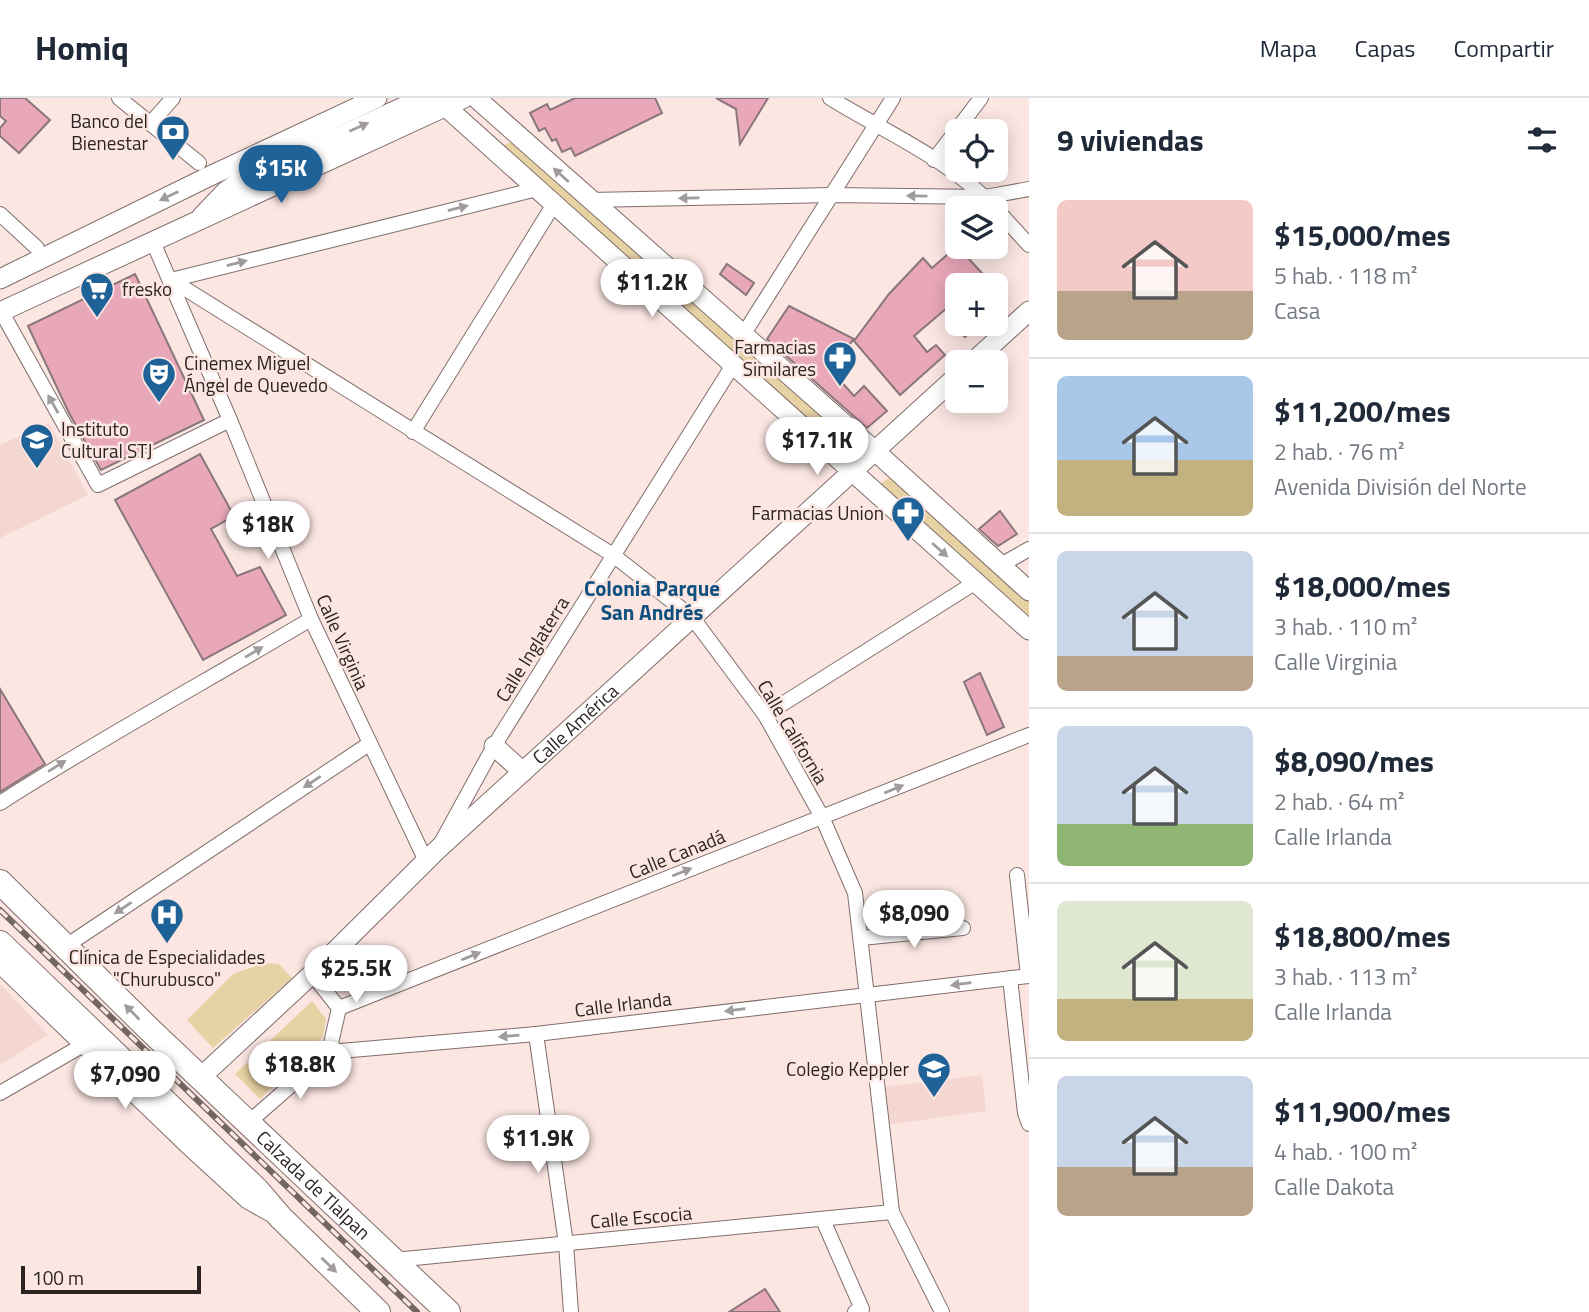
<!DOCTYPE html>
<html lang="es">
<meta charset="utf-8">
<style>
:root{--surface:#fff;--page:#f6f6f7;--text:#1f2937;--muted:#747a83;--line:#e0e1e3;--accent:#1f6297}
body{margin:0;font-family:"Titillium Web",sans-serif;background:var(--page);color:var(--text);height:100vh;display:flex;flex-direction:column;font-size:26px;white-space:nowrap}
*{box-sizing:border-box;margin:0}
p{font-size:23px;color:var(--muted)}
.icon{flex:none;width:38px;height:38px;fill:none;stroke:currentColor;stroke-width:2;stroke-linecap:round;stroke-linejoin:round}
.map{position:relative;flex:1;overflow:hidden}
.details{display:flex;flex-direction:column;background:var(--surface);width:560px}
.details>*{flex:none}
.controls{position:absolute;left:945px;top:21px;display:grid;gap:14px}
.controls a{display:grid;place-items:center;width:63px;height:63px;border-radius:10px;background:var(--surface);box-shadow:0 4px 18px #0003;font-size:35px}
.scale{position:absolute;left:21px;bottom:18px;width:180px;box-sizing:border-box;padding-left:7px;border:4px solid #2c2423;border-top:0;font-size:19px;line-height:24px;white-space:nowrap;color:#2c2423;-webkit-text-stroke:5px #fbe6e2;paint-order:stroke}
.price{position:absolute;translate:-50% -60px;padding:0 16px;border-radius:24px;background:#fff;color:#222;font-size:23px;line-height:46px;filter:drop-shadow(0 2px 4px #0008)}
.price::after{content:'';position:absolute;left:50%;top:42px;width:21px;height:16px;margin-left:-10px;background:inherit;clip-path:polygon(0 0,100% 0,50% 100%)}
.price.current{background:var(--accent);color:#fff}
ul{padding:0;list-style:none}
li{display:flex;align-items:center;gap:21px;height:175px;padding:0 28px}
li+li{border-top:2px solid var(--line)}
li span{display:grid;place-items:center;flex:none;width:196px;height:140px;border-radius:10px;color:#555}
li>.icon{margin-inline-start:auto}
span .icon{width:84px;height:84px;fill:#fffc;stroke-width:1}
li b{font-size:30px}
h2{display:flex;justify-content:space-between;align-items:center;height:84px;padding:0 28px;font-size:30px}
header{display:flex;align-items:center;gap:42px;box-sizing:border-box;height:98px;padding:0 35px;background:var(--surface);border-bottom:2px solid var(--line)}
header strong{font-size:33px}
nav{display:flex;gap:38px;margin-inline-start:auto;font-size:24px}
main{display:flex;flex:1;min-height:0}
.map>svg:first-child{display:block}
</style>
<header>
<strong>Homiq</strong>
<nav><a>Mapa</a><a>Capas</a><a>Compartir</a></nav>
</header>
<main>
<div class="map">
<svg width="1029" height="1214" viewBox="0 0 1029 1214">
<rect width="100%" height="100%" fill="#fbe6e2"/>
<g fill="#f4d7d1">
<polygon points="49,325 88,397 0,440 0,347"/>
<polygon points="0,886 48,937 0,967"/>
<polygon points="982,977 986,1013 886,1027 883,989"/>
</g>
<g fill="#e7d2a4">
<polygon points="513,43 851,339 839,351 502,48"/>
<polygon points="892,378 1029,503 1029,524 877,388"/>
<polygon points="265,865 279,866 292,880 213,950 187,922 233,876"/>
<polygon points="312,903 326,921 323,939 260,1001 235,976"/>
</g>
<g fill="#e9a8ba" stroke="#8a777c" stroke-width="2">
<polygon points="0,0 25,0 50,22 19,55 0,38 0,30 6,23 0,18"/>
<polygon points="575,0 655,0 662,15 575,58 571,50 562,54 556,41 552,43 545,30 539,33 530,15 547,6 550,12"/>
<polygon points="716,0 768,0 740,46 736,11"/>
<polygon points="957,148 993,187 957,187 957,218 948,209 914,238 927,254 936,247 945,257 900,297 854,243 889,196 923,160 932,170"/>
<polygon points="727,166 754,185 746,197 720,176"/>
<polygon points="135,176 204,322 101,372 69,315 28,228"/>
<polygon points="789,208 854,241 829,270 854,298 864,288 887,313 867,330 767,241"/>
<polygon points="952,226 979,226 965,239"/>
<polygon points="200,356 234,418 211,431 237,478 260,469 286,517 203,562 115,402"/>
<polygon points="1000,413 1017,436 998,448 979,431"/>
<polygon points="980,575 1004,629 987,637 964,584"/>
<polygon points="0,591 45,666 0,694"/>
<polygon points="765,1191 780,1214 729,1214"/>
</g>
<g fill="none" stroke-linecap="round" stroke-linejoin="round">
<g stroke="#806e6b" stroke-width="16">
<g id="street">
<polyline points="119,0 199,65"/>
<path d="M830,0C885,34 951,62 995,110"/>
<polyline points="150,26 173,0"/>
<polyline points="934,62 981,0"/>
<polyline points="590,102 832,97 985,99 1029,91"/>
<polyline points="996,111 1029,147"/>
<polyline points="0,116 37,150"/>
<polyline points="153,144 230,322 311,521 426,763"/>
<polyline points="171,182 613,457 692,519 765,617 822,719 855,795 892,1114 942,1214"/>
<polyline points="171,182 537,91"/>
<polyline points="1,213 98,387 230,322"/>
<polyline points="743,237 893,0"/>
<polyline points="413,334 554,106"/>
<polyline points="1001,467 1029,451"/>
<polyline points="765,617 976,484"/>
<path d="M0,705C101,640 207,583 311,521"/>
<polyline points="442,743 494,648 733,267"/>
<polyline points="1017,777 1028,878"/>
<polyline points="861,840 963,830"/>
<polyline points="66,848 369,646"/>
<polyline points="312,876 339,910 329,954"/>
<polyline points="1010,880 1025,1015 1029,1026"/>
<polyline points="339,910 1029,637"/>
<polyline points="536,936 566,1146 571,1214"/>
<polyline points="0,995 85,946"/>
<polyline points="248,1025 329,954 536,936 1029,878"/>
<polyline points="823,1122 862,1211 855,1214"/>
<polyline points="394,1162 892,1114"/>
</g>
</g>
<g stroke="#806e6b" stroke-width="21">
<g id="secondary">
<polyline points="436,0 1029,532"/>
<polyline points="476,0 875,353 1029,493"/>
<polyline points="202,118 226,93 239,84 423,0"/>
<polyline points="0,181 212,77 377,0"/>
<polyline points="0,214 464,0"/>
<polyline points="973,264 1029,213"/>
<polyline points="494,648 523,674"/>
<polyline points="0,865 188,1046 248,1101 269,1113"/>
<path id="s1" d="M200,980L312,876L437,752L957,278"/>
</g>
</g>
<g stroke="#806e6b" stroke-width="26">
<g id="highway">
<path id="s2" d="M0,784L150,932L448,1214"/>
<polyline points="0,845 257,1092 281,1120 378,1214"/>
</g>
</g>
<use href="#street" stroke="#fff" stroke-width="14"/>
<use href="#secondary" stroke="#fff" stroke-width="19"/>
<use href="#highway" stroke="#fff" stroke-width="24"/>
<g stroke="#726663" stroke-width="6">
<polyline id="rail" points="0,812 417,1214"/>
</g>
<use href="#rail" stroke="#fbe6e2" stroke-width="3.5" stroke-dasharray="10" stroke-linecap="butt"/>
</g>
<defs><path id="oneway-solid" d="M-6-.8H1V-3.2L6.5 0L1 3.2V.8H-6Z" transform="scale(1.75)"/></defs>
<g fill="#a09c9c">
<use href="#oneway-solid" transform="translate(359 29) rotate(-24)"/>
<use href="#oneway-solid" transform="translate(561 77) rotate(-138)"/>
<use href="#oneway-solid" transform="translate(169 98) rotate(154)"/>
<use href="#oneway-solid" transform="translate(917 98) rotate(-179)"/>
<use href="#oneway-solid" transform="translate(689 100) rotate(179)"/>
<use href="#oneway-solid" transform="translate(458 110) rotate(-14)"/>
<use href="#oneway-solid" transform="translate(237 165) rotate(-14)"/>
<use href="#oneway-solid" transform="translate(53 306) rotate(-119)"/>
<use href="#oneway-solid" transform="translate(940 452) rotate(42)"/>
<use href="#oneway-solid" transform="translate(254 554) rotate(-31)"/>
<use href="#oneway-solid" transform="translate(57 668) rotate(-32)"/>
<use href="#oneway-solid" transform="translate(312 684) rotate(146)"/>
<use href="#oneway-solid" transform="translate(894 691) rotate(-22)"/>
<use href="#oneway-solid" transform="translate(682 774) rotate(-22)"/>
<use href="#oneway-solid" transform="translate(123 810) rotate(146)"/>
<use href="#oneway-solid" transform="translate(471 858) rotate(-22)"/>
<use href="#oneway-solid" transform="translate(961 886) rotate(173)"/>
<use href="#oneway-solid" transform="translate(735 912) rotate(173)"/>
<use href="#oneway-solid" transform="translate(132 914) rotate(-135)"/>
<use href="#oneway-solid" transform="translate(509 938) rotate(175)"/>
<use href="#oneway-solid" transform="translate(329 1167) rotate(44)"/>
</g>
<defs>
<g id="bank-pin" transform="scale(1.75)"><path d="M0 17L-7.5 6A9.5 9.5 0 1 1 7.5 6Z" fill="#1f6297" stroke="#fbe6e2"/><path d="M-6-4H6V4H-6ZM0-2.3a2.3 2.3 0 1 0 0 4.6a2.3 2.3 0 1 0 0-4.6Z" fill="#fff"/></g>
<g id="supermarket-pin" transform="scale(1.75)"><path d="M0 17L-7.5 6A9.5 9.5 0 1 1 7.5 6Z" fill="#1f6297" stroke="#fbe6e2"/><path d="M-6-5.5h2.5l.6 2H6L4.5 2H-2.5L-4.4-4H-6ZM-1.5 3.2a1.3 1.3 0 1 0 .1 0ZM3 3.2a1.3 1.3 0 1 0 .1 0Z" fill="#fff"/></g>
<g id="pharmacy-pin" transform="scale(1.75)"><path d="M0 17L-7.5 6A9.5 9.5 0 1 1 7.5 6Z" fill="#1f6297" stroke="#fbe6e2"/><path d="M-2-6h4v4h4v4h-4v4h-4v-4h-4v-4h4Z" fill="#fff"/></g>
<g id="theatre-pin" transform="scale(1.75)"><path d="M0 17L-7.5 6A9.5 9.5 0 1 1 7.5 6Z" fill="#1f6297" stroke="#fbe6e2"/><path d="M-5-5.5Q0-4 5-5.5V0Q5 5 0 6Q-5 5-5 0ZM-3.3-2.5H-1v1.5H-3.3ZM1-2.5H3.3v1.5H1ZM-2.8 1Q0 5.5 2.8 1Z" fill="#fff"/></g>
<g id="school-pin" transform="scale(1.75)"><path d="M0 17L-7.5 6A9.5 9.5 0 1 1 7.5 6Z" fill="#1f6297" stroke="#fbe6e2"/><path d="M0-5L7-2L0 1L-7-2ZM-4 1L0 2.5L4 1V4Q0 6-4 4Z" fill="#fff"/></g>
<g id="hospital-pin" transform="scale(1.75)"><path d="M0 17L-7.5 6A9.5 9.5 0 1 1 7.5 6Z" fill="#1f6297" stroke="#fbe6e2"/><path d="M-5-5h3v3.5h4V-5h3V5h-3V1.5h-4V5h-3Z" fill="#fff"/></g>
</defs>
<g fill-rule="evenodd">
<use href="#bank-pin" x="173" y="34"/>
<use href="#supermarket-pin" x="97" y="191"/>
<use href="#pharmacy-pin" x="840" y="260"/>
<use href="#theatre-pin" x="159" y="276"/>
<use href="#school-pin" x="37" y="342"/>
<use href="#pharmacy-pin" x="908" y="415"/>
<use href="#hospital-pin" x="167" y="817"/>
<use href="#school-pin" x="934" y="971"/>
</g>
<g text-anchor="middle" stroke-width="5" stroke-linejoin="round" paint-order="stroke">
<g font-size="19" fill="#2c2423" stroke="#fbe6e2" text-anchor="end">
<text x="148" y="30">Banco del<tspan x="148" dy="22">Bienestar</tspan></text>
<text x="122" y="198" text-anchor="start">fresko</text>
<text x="816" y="256">Farmacias<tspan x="816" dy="22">Similares</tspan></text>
<text x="184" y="272" text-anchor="start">Cinemex Miguel<tspan x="184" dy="22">Ángel de Quevedo</tspan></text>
<text x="61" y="338" text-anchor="start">Instituto<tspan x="61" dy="22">Cultural STJ</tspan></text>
<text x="884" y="422">Farmacias Union</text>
<text x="167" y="866" text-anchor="middle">Clínica de Especialidades<tspan x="167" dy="22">"Churubusco"</tspan></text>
<text x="909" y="978">Colegio Keppler</text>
</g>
<g font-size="19" fill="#2c2423" stroke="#fbe6e2">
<text transform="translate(343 544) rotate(66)" y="7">Calle Virginia</text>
<text transform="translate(532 551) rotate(-58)" y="7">Calle Inglaterra</text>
<text dy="7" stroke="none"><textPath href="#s1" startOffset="516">Calle América</textPath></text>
<text transform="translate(793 634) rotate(59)" y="7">Calle California</text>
<text transform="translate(677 756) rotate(-22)" y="7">Calle Canadá</text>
<text transform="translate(623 906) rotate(-7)" y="7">Calle Irlanda</text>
<text dy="7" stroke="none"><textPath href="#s2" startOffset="436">Calzada de Tlalpan</textPath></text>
<text transform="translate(641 1119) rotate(-5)" y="7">Calle Escocia</text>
</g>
<g font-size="21" font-weight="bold" fill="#10507f" stroke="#fbe6e2">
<text x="652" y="498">Colonia Parque<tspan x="652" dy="24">San Andrés</tspan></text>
</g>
</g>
</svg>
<div class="controls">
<a><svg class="icon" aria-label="locate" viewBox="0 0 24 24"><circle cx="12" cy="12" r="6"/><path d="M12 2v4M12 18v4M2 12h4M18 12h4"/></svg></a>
<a><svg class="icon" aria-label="layers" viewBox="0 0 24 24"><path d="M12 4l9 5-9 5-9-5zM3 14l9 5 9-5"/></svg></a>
<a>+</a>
<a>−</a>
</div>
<div class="scale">100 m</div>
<b class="price current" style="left:281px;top:107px">$15K</b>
<b class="price" style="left:652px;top:221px">$11.2K</b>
<b class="price" style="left:817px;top:379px">$17.1K</b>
<b class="price" style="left:268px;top:463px">$18K</b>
<b class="price" style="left:914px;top:852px">$8,090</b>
<b class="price" style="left:356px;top:907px">$25.5K</b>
<b class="price" style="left:300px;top:1003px">$18.8K</b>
<b class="price" style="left:125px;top:1013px">$7,090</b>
<b class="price" style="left:538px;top:1077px">$11.9K</b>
</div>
<section class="details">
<h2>9 viviendas<svg class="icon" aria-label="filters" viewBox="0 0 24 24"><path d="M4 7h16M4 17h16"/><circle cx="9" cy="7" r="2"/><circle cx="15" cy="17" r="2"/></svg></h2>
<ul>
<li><span style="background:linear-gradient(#f6c9c9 65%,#b9a48a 0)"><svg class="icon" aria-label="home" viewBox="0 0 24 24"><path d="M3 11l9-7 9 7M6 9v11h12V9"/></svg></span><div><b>$15,000/mes</b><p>5 hab. · 118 m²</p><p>Casa</p></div></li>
<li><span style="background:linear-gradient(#a9c7e8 60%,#c2b280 0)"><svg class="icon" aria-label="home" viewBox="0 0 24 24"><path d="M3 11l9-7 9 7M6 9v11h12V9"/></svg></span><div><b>$11,200/mes</b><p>2 hab. · 76 m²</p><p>Avenida División del Norte</p></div></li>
<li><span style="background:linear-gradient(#c9d6e8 75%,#b9a48a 0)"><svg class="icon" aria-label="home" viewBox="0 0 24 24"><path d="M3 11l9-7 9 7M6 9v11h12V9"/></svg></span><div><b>$18,000/mes</b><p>3 hab. · 110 m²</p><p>Calle Virginia</p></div></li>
<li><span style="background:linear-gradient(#c9d6e8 70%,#8fb573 0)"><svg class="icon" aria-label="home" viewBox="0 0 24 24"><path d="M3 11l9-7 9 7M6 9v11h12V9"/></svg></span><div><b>$8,090/mes</b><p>2 hab. · 64 m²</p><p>Calle Irlanda</p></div></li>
<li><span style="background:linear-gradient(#dfe7d0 70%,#c2b280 0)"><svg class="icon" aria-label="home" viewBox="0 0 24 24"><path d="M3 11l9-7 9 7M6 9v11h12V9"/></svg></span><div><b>$18,800/mes</b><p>3 hab. · 113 m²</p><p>Calle Irlanda</p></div></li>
<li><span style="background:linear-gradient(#c9d6e8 65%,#b9a48a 0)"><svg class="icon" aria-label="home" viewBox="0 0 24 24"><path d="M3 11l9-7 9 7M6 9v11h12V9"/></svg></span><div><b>$11,900/mes</b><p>4 hab. · 100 m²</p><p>Calle Dakota</p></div></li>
</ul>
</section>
</main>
